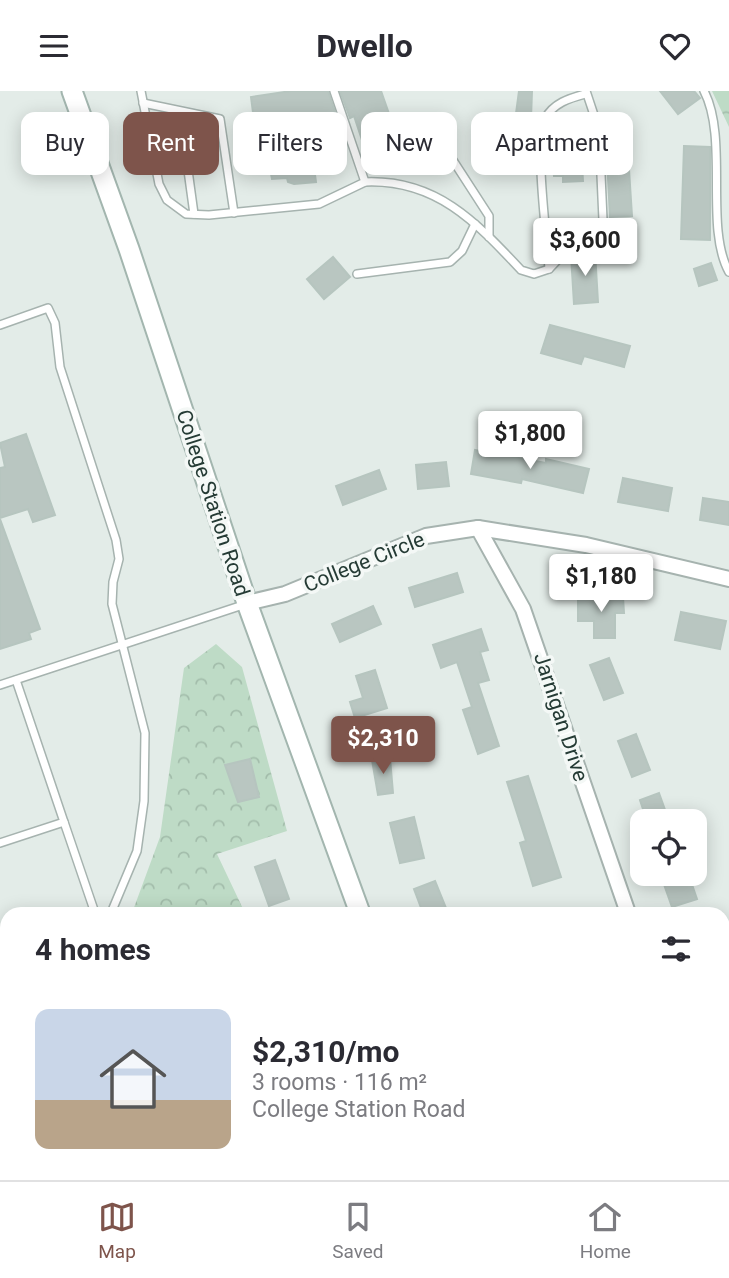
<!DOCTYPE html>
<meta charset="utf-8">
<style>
:root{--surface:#fff;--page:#f2f2f3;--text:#2b2b33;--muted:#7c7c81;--line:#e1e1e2;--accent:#7e544b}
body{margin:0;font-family:Roboto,sans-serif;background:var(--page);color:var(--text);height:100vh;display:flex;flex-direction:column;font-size:26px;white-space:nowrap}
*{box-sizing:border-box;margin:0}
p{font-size:23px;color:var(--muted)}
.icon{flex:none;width:38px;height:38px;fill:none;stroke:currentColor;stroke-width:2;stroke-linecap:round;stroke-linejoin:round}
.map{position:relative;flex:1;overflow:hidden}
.details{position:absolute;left:0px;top:816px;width:730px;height:275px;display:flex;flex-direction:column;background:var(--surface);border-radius:21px 21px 0 0;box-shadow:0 4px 18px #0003}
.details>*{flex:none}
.hud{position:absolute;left:21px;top:21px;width:688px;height:63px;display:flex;gap:14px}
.fabs{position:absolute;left:630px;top:718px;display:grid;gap:14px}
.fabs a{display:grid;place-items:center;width:77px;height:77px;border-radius:14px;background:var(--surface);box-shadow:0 4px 18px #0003;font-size:35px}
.price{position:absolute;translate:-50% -60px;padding:0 16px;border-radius:7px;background:#fff;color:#222;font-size:23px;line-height:46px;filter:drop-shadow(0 2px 4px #0008)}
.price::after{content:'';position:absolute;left:50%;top:42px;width:21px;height:16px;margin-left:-10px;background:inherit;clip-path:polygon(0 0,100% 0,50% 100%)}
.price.active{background:var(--accent);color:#fff}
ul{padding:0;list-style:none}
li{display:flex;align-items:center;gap:21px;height:175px;padding:0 35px}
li+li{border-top:2px solid var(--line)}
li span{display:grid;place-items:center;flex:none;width:196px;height:140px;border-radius:14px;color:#555}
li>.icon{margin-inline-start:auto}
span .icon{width:84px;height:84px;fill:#fffc;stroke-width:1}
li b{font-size:30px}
h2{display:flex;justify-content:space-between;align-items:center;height:84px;padding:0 35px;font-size:30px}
.tag{padding:0 24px;border-radius:14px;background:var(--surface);box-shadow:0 4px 18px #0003;font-size:24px;line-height:63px}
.tag.active{background:var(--accent);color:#fff}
header{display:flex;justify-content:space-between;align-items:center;height:91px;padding:0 35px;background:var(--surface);font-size:32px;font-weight:700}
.tabs{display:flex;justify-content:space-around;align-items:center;height:98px;border-top:2px solid var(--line);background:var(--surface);font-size:19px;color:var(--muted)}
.tabs a{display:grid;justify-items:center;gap:4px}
.tabs .active{color:var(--accent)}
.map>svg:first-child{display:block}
</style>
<header><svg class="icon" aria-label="menu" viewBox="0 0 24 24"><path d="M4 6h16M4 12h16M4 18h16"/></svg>Dwello<svg class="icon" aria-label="heart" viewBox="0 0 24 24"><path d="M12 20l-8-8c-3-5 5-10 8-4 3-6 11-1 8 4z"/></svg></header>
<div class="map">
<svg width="729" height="1089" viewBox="0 0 729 1089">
<defs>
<pattern id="forest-crowns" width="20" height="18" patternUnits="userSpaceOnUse" patternTransform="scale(1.75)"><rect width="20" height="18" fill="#bedbc6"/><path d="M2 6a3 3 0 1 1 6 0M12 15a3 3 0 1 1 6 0" fill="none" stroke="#a3bdab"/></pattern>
</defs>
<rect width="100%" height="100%" fill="#e3ece8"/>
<g fill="url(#forest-crowns)">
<polygon points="712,0 729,0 729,37 729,36"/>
<polygon points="216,553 242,576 287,740 217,763 245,822 132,822 160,746 184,577"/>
<polygon points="7,992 7,1083 130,1083 128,1089 0,1089 0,1005"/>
</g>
<g fill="#b9c6c1" stroke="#b6c5bf" stroke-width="2">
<polygon points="291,0 328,0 338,30 309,40 316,91 294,93 288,91 287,87 272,88 269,73 260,75 251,6"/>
<polygon points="340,0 381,0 394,37 389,37 394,53 374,59 370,46 362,49 354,25 350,27"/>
<polygon points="519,0 532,0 530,55 508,54 509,30 515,30"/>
<polygon points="660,0 694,0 700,7 678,23"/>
<polygon points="433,24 435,41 424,42 422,25"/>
<polygon points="580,42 583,90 563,91 563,85 554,85 553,58 561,58 560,43"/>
<polygon points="627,47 632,125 610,126 606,48"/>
<polygon points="684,55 710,56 710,149 681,148"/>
<polygon points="595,161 598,211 574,213 571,164"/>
<polygon points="333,166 350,186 324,208 307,188"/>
<polygon points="711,172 717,189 699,195 694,178"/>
<polygon points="550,234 630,255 624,276 584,265 581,273 541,262"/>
<polygon points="26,343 55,424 33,431 28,418 0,427 0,377 5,376 0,352"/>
<polygon points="475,359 546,372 546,368 589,378 583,402 522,388 521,392 471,383"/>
<polygon points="446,371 449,395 418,398 416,374"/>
<polygon points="379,379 386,398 343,414 336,395"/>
<polygon points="623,387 672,397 668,420 618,411"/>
<polygon points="703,407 729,411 729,434 700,429"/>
<polygon points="0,428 40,538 29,542 31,548 0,558"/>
<polygon points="457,482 463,501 415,516 409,497"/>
<polygon points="578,506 623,506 624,522 615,522 615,547 594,547 594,530 578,530"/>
<polygon points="373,515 381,533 340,551 332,533"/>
<polygon points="681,521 726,530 720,558 675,549"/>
<polygon points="481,538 488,559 480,561 489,589 478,592 499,655 478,663 463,619 472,616 457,571 441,577 433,554"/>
<polygon points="609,567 623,602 604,609 590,574"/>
<polygon points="375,579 387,617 355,627 350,611 363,607 356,585"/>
<polygon points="636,643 650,679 632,686 618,650"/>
<polygon points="390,667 393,702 378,704 372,669"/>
<polygon points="250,668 259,706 238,711 225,674"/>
<polygon points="528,685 561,786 533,795 520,752 526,750 507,691"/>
<polygon points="659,702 669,730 647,730 640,709"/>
<polygon points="414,726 424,767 400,772 390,732"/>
<polygon points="275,769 289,808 269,815 255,776"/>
<polygon points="660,782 688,782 697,808 672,816"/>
<polygon points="435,790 448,822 423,822 414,798"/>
</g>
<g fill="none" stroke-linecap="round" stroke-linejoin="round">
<g stroke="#a6b3af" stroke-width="10">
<g id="service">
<polyline points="141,0 159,93 167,109 186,123 209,124 319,113 365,91 334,0"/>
<path d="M704,0C729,48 704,136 729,181"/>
<polyline points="143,12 220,28 234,122"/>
<polyline points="180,21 194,123"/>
<polyline points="445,57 489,125 489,146"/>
<path d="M365,91C436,88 476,131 521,179L534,183L549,178L565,161L594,141L603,129L599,39L586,0"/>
<path d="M549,178C547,147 534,52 545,28C553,12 570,7 585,3"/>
<polyline points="357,183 450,171 462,160 475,133"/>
<polyline points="0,234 48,217 55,232 60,276 116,449 119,468 113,491 112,513 145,642 144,710 137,760 111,822"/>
<polyline points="0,594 246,513"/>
<polyline points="64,731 95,822"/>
<polyline points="0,752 64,731 16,589"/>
<polyline points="0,890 1,890"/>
<polyline points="0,974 7,972"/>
</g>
</g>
<g stroke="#a6b3af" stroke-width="18">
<g id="minor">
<polyline points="478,437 523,518 628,822"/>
<polyline points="247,512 285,503 426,445 478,437 586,454 729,488"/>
<polyline points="723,1066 729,1076"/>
<polyline points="253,1089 255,1083"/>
</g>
</g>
<g stroke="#a3b6af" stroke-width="23">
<g id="secondary">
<polyline points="72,0 129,158 247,512 360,822"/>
<polyline points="451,1083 453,1089"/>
</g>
</g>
<use href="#service" stroke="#fff" stroke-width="7"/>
<use href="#minor" stroke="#fff" stroke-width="14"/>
<use href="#secondary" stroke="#fff" stroke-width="19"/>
</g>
<g text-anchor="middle" stroke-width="7" stroke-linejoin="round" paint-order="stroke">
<g font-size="21" fill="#253b35" stroke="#f4f8f6">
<text transform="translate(213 412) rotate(72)" y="7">College Station Road</text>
<text transform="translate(364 471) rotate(-22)" y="7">College Circle</text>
<text transform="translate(561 626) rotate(72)" y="7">Jarnigan Drive</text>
</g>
</g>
</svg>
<div class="fabs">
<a><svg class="icon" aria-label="locate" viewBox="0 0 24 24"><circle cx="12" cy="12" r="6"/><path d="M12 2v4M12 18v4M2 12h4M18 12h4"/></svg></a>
</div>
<b class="price" style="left:585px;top:187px">$3,600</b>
<b class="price" style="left:530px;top:380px">$1,800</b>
<b class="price" style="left:601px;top:523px">$1,180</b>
<b class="price active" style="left:383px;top:685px">$2,310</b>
<div class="hud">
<a class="tag">Buy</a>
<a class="tag active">Rent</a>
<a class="tag">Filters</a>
<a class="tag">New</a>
<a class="tag">Apartment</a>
</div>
<section class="details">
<h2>4 homes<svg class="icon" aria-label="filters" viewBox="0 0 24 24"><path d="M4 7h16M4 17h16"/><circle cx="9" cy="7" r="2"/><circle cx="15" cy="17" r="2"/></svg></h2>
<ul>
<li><span style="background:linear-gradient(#c9d6e8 65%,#b9a48a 0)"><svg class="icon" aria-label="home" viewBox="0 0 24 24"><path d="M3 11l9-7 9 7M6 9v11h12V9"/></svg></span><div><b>$2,310/mo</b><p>3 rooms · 116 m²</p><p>College Station Road</p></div></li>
</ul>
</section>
</div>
<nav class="tabs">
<a class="active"><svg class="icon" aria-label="map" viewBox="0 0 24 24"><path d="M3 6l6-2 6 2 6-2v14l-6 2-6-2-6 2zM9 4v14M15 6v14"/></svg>Map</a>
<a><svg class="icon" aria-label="saved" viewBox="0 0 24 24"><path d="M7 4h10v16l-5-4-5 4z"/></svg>Saved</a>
<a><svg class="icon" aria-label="home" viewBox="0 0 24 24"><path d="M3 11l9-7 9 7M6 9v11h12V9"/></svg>Home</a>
</nav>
